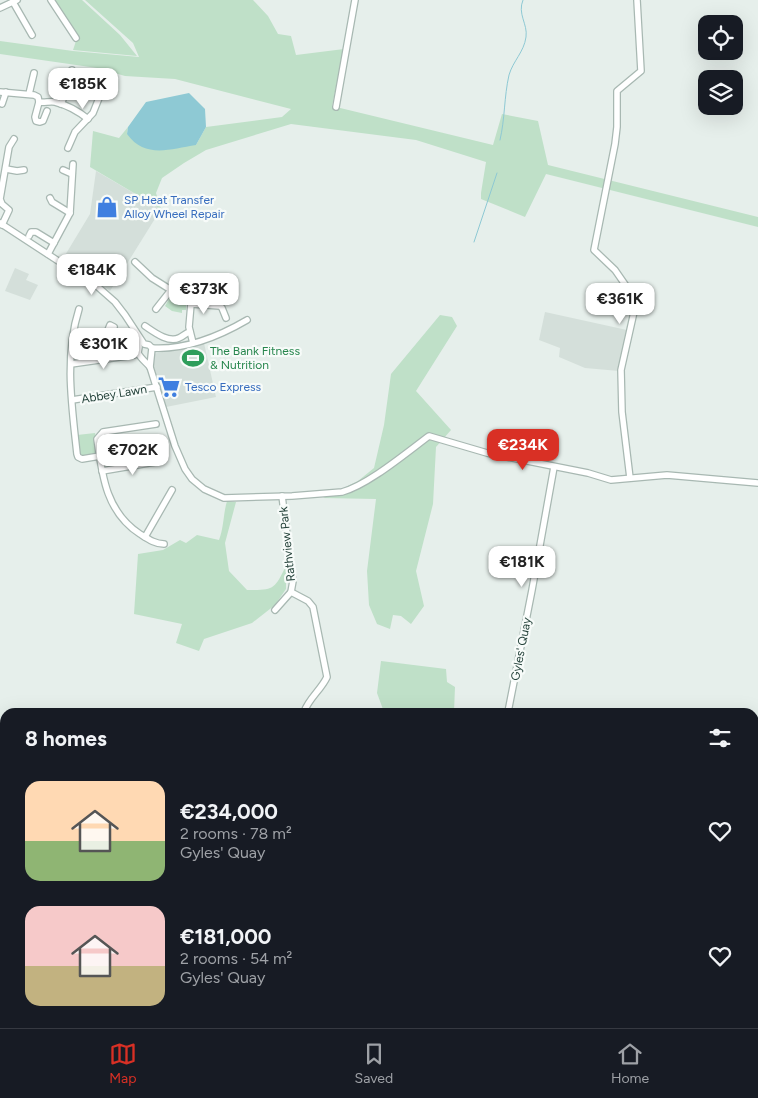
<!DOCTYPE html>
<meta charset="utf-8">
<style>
:root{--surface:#171b24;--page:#242831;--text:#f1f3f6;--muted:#9ea1a6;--line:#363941;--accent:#d93025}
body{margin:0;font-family:Figtree,sans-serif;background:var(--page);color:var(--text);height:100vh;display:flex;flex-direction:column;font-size:19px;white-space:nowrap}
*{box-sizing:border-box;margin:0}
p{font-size:16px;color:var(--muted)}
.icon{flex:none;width:28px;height:28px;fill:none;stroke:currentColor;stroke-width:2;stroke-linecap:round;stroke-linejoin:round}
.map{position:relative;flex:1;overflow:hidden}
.drawer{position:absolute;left:0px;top:708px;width:759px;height:321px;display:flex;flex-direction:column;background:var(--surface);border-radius:15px 15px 0 0;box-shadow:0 5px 20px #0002}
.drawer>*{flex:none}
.fabs{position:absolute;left:698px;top:15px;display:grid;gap:10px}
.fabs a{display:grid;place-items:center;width:45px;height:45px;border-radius:10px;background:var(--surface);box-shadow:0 5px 20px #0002;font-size:25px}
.price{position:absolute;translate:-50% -42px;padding:0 11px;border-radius:10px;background:#fff;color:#222;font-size:16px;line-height:32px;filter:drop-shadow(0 1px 2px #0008)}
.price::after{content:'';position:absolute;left:50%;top:30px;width:15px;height:11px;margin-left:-8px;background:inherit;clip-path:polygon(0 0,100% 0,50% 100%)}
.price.active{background:var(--accent);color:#fff}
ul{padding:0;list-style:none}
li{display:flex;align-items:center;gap:15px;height:125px;padding:0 25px}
li span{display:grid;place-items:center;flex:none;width:140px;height:100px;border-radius:15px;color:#555}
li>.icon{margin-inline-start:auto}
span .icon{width:60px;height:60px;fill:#fffc;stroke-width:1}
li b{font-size:21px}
h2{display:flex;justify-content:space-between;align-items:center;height:60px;padding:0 25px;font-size:21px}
.tabs{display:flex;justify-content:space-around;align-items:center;height:70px;border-top:1px solid var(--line);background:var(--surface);font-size:14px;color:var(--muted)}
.tabs a{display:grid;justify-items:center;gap:2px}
.tabs .active{color:var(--accent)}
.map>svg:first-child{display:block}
</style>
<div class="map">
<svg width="758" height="1028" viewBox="0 0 758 1028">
<rect width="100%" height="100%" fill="#e6efeb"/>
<g fill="#d4dfda">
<polygon points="96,171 161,209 110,291 64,257 90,214"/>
<polygon points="15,268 29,274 26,280 38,285 30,300 5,291"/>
<polygon points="545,312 627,330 619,371 585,368 559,357 560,348 539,340"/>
<polygon points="204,343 216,397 166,407 152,361 153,354"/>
</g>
<g fill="#bfe0c8">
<polygon points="53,0 82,0 120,35 137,56 73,50 76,41 79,40 80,38 75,34"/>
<polygon points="85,0 253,0 268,16 278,34 291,36 296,55 344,49 332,106 493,145 502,114 538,121 548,165 758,217 758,227 546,174 525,217 481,199 481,193 486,162 416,140 291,124 206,150 184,163 162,178 156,193 161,209 90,167 93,131 119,138 128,127 127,134 196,145 206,127 282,117 291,109 175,79 125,76 97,68 0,54 0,41 73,51 139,57 133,43"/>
<polygon points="172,294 186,301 186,310 182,310 182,313 172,311 165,306"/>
<polygon points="440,315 452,317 457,326 416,391 451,430 436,447 433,504 416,571 424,606 411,624 401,616 393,615 390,629 377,624 369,605 367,571 376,499 323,498 358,481 374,468 384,425 391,374"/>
<polygon points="95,433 98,451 96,455 82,457 80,455 77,435"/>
<path d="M227,501L236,502L225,543L229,571L247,590C274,590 274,590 286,566V589L275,605L252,623L204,639L199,651L176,643L182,624L134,614L138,554L163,550L180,540L186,543L197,535L219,540C224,527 223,515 227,501Z"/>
<polygon points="381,661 446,669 447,682 455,687 454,712 384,712 377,693"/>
</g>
<g fill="#8ec9d4">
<path d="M189,93L205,109L206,127L196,145C170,149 145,159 127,134L128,127L146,102Z"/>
<polygon points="5,759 5,899 0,899 0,760"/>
<polygon points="350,1024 705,1024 711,1028 349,1028"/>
</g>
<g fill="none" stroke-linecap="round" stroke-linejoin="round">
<g stroke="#8ec9d4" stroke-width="1">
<path d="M500,140C505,119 504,97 509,75C513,61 524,52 526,37C528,24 517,14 523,0"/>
<polyline points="474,242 497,173"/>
</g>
<g stroke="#a8b8b2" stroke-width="8">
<g id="minor">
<polyline points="51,0 76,38"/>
<polyline points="13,2 32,35"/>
<polyline points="0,8 17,0"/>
<path d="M0,92L34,95L38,97L39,102C44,103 50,101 55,102C67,105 78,111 88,119"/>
<polyline points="29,94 34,73"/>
<polyline points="39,102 35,117 36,121 40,122 43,121 47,111"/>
<polyline points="2,104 6,92"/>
<polyline points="61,104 73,75 72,70"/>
<polyline points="336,107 355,0"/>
<polyline points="68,148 75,132 93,113 105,83 109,79"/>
<polyline points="6,169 17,171 24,170"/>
<polyline points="63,170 72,174"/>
<polyline points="50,198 52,202 70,213"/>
<polyline points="0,223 98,287 115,302 125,315 144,344 149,345 152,348 150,367"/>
<polyline points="2,225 9,210 2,204 0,199 9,147 14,139"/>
<polyline points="29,236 31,232 36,232 54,243"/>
<polyline points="48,254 70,213 73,164"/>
<polyline points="135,262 152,278 171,290"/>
<polyline points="191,304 220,306 222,308 226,318"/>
<polyline points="191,304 189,327 193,343"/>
<path d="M79,309C64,356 72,407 77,454L78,457L82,459L100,456"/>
<polyline points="156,309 171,290 185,297 191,304"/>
<path d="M145,326C154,332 168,343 179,338C184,336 185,333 190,332"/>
<path d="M138,336L139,347L138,353C141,359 146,362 150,367L175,446L185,469L192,479L204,489L224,498L292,496L342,492C368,485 406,453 429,436L487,453L588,473L611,480L667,475L758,483"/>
<path d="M152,348C186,350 218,337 247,320"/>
<polyline points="105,360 108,330 110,325 114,327"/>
<polyline points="71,364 134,355"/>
<polyline points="72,400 157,387"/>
<path d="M156,424L103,432L97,439C102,475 106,512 140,534C148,539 155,544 164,544"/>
<polyline points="102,471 161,461"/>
<polyline points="630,478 622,412 621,370 636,303 633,296 615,270 594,250 615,144 617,127 617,91 641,71 637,0"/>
<polyline points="145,537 172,490"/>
<path d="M291,592L308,601L313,607L327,677C321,690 309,698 304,712"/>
<polyline points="275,610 291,592 293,581 282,496"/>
<polyline points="508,712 532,590 554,467"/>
<polyline points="754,791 758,792"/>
<polyline points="0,984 0,991"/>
<polyline points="254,1024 256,1028"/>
<polyline points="89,1027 91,1024"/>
<polyline points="61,1028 63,1024"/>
<polyline points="110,1028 111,1024"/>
<polyline points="265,1028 282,1026 289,1028"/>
</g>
</g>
<use href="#minor" stroke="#fff" stroke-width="5.5"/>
<g stroke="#5f7d75" stroke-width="3">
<g id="rail">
<polyline points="0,755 5,755"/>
<polyline points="752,1024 757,1028"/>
</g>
</g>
<use href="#rail" stroke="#f7fbf9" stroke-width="1" stroke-dasharray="4" stroke-linecap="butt"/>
</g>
<defs>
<g id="shop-bare" transform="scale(1.725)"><path d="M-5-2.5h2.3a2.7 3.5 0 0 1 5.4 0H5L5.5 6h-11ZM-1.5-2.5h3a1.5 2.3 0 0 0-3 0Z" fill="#3f7fe0" stroke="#f7fbf9" stroke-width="2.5" paint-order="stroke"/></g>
<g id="stadium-bare" transform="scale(1.725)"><path d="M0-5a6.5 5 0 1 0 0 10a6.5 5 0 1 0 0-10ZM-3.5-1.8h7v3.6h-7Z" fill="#2e9e5b" stroke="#f7fbf9" stroke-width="2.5" paint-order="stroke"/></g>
<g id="supermarket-bare" transform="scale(1.725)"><path d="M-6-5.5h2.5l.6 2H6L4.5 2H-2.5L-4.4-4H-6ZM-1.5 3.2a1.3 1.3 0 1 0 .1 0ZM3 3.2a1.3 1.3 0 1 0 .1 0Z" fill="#3f7fe0" stroke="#f7fbf9" stroke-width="2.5" paint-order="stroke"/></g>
</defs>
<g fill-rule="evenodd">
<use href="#shop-bare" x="107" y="207"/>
<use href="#stadium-bare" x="193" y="358"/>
<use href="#supermarket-bare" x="169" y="387"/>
</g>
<g text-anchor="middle" stroke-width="4.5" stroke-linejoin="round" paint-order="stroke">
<g font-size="12" fill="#366cbe" stroke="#f7fbf9" text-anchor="start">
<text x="124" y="204">SP Heat Transfer<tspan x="124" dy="14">Alloy Wheel Repair</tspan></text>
<text x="185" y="391">Tesco Express</text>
</g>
<g font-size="12" fill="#27864d" stroke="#f7fbf9" text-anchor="start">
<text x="210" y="355">The Bank Fitness<tspan x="210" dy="14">&amp; Nutrition</tspan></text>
</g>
<g font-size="12" fill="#24423a" stroke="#f7fbf9">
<text transform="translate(114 394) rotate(-9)" y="4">Abbey Lawn</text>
<text transform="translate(287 544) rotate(-96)" y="4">Rathview Park</text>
<text transform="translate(521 649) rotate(-79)" y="4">Gyles' Quay</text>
</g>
</g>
</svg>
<div class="fabs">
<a><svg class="icon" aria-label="locate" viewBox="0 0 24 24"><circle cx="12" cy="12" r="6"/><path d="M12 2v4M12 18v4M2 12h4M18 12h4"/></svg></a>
<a><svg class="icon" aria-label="layers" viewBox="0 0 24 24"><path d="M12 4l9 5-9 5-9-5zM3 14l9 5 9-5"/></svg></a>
</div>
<b class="price" style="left:83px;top:110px">€185K</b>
<b class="price" style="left:92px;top:296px">€184K</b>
<b class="price" style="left:204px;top:315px">€373K</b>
<b class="price" style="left:620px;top:325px">€361K</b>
<b class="price" style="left:104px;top:370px">€301K</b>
<b class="price active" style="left:523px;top:471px">€234K</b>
<b class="price" style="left:133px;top:476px">€702K</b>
<b class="price" style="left:522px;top:588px">€181K</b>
<section class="drawer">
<h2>8 homes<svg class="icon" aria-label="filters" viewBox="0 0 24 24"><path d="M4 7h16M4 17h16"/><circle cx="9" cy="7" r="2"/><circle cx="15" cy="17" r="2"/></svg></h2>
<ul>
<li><span style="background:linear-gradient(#ffd9b3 60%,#8fb573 0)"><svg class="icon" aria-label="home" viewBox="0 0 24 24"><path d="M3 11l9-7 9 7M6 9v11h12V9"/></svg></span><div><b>€234,000</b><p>2 rooms · 78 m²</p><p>Gyles' Quay</p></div><svg class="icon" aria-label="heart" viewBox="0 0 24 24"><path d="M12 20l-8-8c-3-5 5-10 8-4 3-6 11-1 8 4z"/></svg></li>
<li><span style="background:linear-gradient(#f6c9c9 60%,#c2b280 0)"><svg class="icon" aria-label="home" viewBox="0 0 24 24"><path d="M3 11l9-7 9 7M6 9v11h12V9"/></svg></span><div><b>€181,000</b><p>2 rooms · 54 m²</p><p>Gyles' Quay</p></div><svg class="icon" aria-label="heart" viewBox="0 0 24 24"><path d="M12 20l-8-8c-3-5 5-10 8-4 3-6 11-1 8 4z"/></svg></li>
</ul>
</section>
</div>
<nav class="tabs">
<a class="active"><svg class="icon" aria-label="map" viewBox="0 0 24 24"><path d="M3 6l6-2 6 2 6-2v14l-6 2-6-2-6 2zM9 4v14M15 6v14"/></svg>Map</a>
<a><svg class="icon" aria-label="saved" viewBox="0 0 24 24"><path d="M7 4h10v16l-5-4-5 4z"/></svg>Saved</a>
<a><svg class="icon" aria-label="home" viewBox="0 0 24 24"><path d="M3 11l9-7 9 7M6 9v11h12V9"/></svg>Home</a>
</nav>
